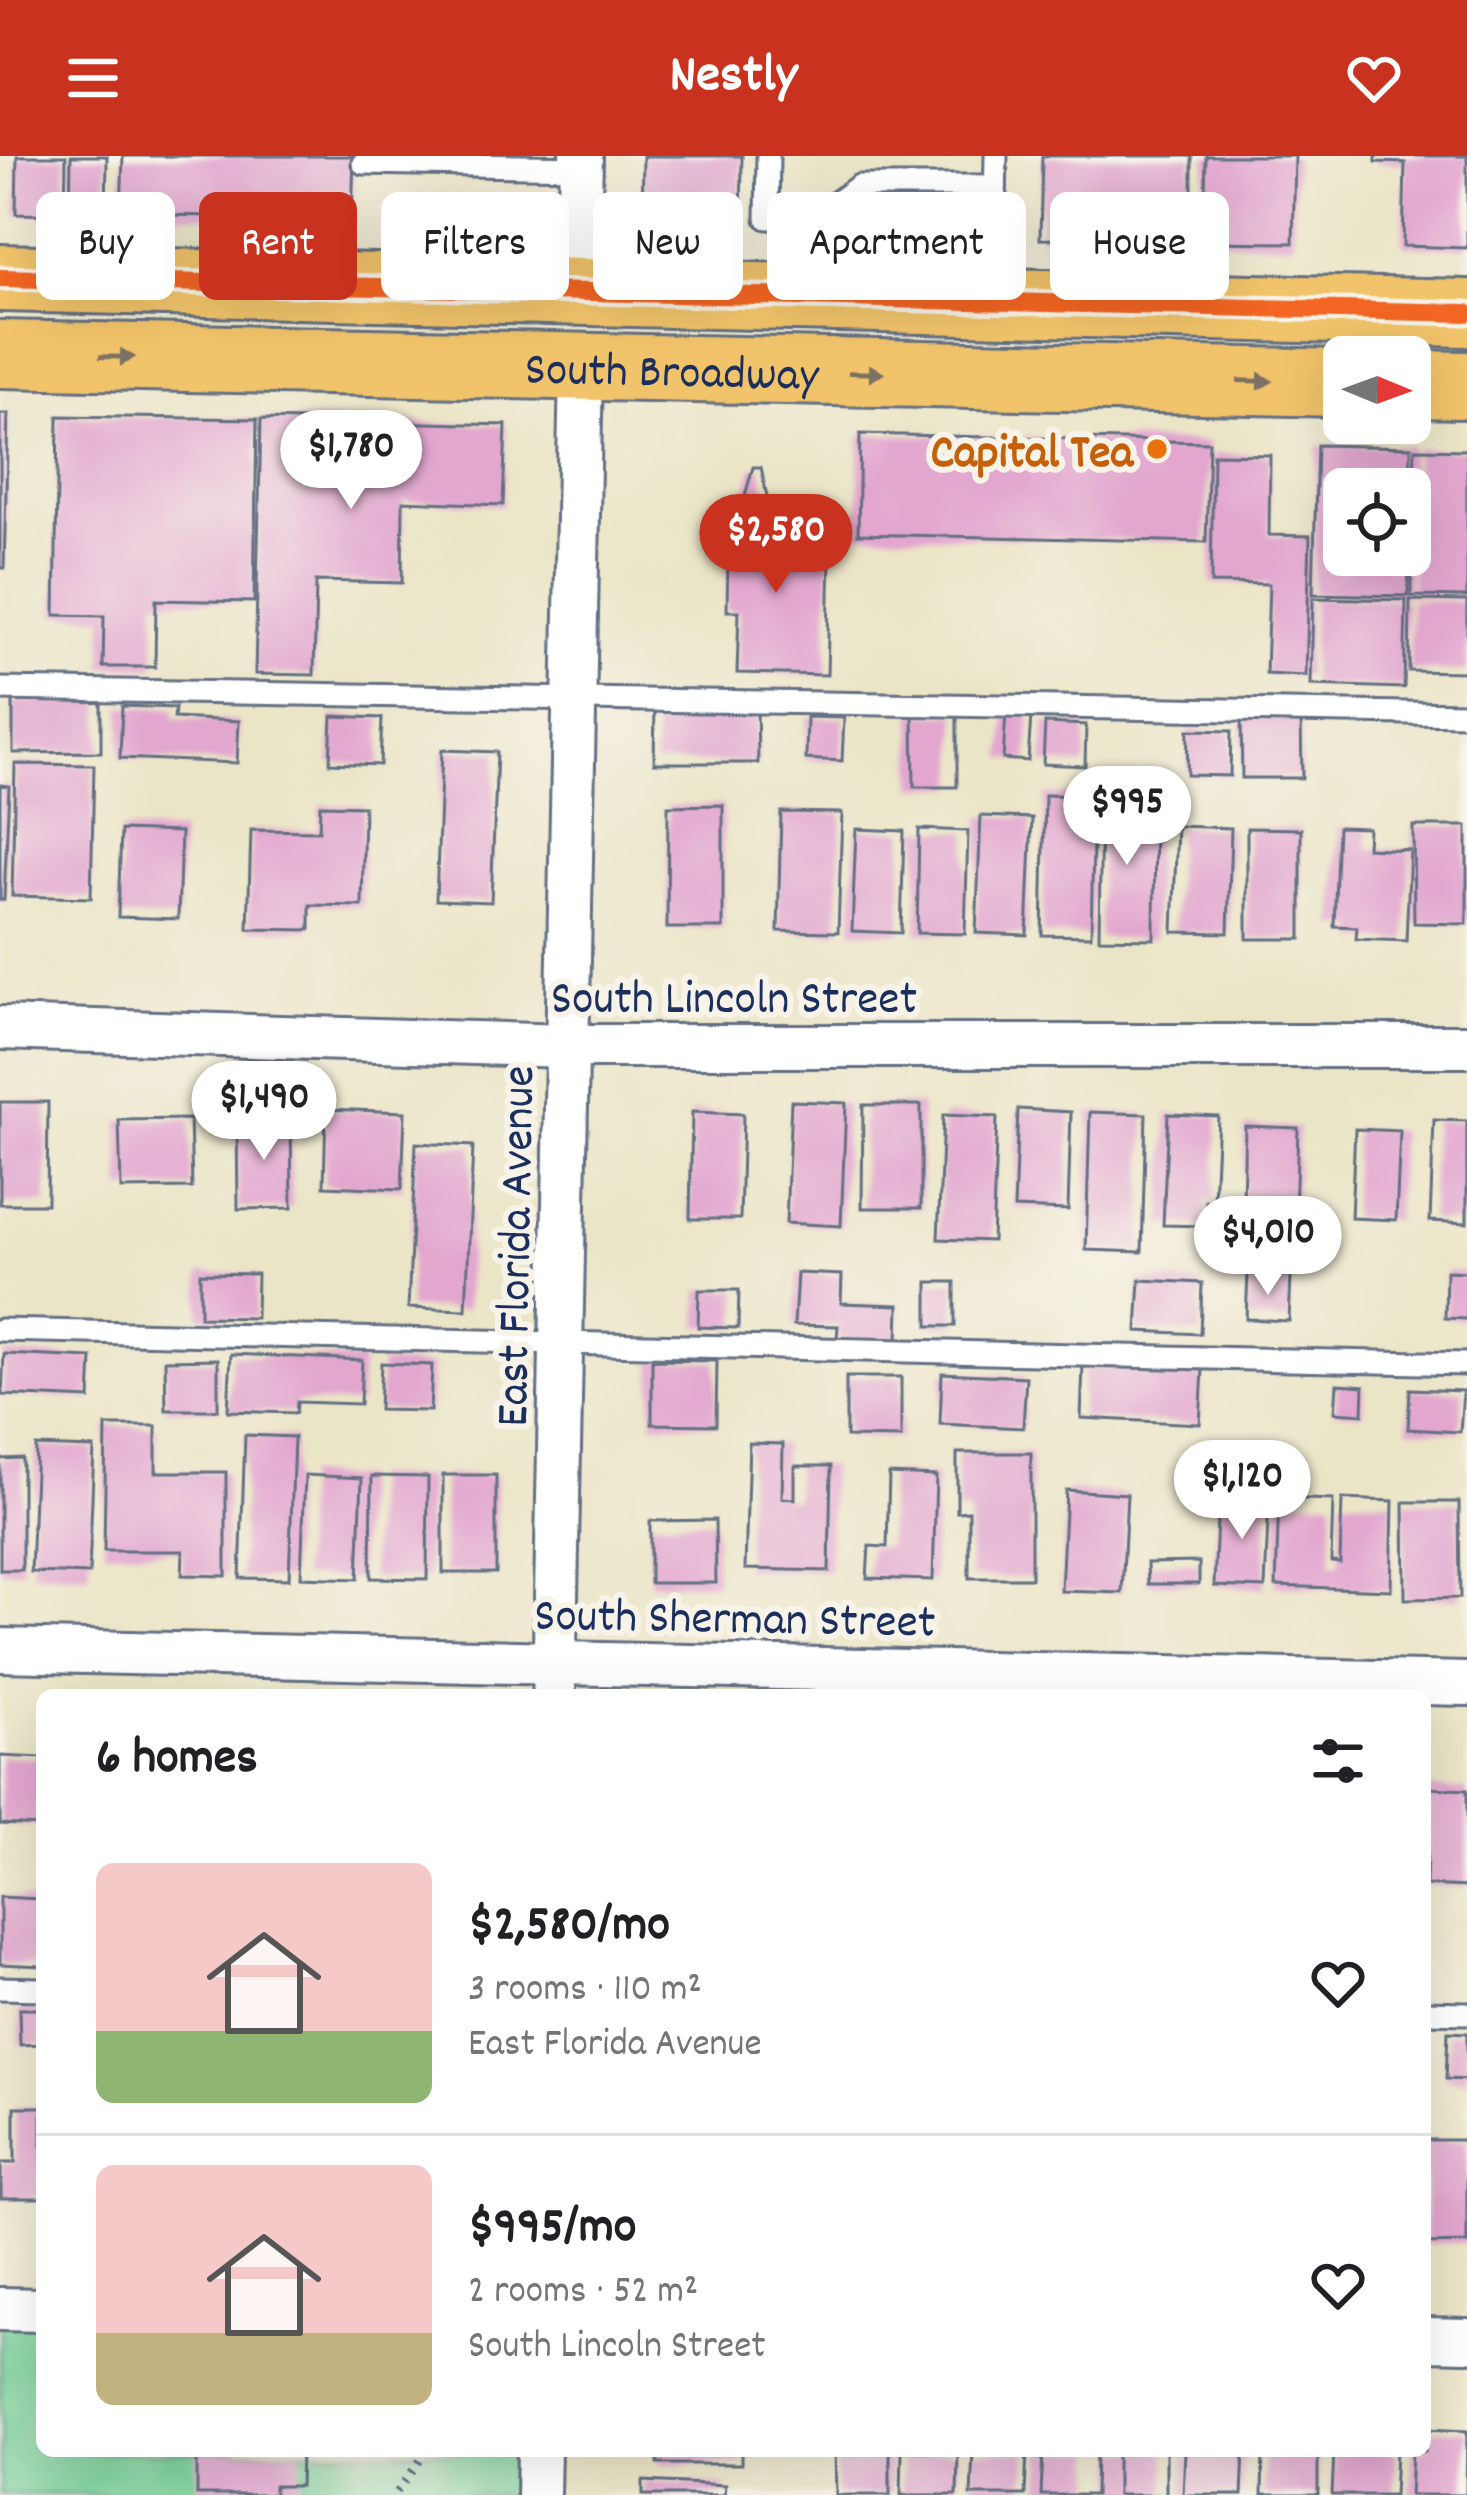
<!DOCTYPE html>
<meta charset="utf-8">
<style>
:root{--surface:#fff;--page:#f6f6f6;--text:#202124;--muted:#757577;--line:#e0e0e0;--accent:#c8321e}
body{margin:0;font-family:Dekko,sans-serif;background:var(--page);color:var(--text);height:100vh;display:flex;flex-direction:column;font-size:45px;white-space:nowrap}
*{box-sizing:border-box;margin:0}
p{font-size:39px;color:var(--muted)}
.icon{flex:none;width:66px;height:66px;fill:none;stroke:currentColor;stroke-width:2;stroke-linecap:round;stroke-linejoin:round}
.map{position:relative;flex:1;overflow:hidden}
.side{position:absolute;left:36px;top:1533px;width:1395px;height:768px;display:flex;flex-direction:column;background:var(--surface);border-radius:18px;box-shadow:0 12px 48px #0002}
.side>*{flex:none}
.top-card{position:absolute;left:36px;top:36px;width:1395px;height:108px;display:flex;gap:24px}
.needle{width:78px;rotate:91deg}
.tools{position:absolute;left:1323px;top:180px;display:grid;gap:24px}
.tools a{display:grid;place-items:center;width:108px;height:108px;border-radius:18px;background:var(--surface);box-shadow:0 12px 48px #0002;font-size:60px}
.price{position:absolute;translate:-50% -102px;padding:0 27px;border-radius:42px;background:#fff;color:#222;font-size:39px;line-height:78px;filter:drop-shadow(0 3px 6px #0008)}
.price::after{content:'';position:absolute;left:50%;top:72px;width:36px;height:27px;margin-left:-18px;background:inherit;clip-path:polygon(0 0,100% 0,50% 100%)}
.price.current{background:var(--accent);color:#fff}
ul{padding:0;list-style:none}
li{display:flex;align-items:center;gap:36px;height:300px;padding:0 60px}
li+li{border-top:3px solid var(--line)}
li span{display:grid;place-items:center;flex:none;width:336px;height:240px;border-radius:18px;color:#555}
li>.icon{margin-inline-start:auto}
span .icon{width:144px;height:144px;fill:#fffc;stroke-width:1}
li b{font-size:51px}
h2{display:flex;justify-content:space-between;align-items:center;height:144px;padding:0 60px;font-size:51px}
.pill{padding:0 42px;border-radius:18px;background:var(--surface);box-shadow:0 12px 48px #0002;font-size:42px;line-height:108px}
.pill.current{background:var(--accent);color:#fff}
header{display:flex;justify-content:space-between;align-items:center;height:156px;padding:0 60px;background:var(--accent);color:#fff;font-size:54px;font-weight:800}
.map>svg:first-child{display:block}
</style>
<header><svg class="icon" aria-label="menu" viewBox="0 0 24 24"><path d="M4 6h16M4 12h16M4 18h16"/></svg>Nestly<svg class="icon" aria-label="heart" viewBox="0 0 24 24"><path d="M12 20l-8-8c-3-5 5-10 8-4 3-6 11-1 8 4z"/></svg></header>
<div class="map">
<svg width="1467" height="2339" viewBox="0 0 1467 2339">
<rect width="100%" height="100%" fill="#f7f3e8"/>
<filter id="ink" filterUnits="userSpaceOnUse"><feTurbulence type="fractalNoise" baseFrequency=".00833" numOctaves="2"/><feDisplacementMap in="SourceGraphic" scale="24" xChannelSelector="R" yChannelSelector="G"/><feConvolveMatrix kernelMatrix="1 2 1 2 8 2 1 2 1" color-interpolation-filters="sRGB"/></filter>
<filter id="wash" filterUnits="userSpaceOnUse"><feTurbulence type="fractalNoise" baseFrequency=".004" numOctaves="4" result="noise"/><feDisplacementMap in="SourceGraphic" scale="48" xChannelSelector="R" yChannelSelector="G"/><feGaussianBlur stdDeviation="2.7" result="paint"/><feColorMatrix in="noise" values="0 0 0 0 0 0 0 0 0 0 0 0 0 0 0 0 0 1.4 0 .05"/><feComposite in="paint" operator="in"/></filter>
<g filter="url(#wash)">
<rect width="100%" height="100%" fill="#ebe5c7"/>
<polygon fill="#75d097" stroke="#48807a" stroke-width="3" points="0,2166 42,2166 42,2295 539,2295 538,2339 0,2339"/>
<g id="blocks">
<g fill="#e2a6cf">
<polygon points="17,0 66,0 65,59 16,58"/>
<polygon points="71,0 107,0 106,62 70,62"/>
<polygon points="123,0 354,0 352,63 121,58"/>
<polygon points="643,0 742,0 741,73 642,72"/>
<polygon points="1042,0 1192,0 1192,85 1040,83"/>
<polygon points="1206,0 1295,0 1293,87 1204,86"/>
<polygon points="1376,0 1467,0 1467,92 1403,90 1405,7 1376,6"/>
<polygon points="0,258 8,258 4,412 0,412"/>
<polygon points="58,260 257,263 254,446 156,444 155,511 103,511 104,460 55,459"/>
<polygon points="261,263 506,269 503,349 403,345 402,427 316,425 314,519 255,518"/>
<polygon points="860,278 1209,286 1206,386 858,378"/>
<polygon points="1317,289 1411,291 1410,333 1344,333 1344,399 1409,399 1408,440 1313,438"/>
<polygon points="1415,293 1467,294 1467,441 1411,440"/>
<polygon points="1213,298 1270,299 1269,379 1310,380 1306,520 1266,518 1269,428 1211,427"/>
<polygon points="753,311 761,311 779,401 830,401 827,519 737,517 739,455 727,455 728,401"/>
<polygon points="1313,442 1406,444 1404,532 1311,529"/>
<polygon points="1410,444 1467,445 1467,516 1409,515"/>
<polygon points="13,545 101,545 101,596 13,597"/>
<polygon points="655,547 757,547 758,607 654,607"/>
<polygon points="122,550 175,552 174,562 239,565 237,607 120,602"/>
<polygon points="1006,557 1031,559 1028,605 1003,603"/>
<polygon points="913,558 957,558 957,631 914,631"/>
<polygon points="332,560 382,562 380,609 330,607"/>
<polygon points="807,561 844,562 842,605 806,603"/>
<polygon points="1241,561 1301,561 1302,622 1242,622"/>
<polygon points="1045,567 1086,569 1085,610 1043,608"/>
<polygon points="1188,574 1231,575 1230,620 1187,619"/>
<polygon points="442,594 497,596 491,746 436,744"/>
<polygon points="15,608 94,609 91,742 12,740"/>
<polygon points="0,629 9,630 4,744 0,744"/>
<polygon points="1045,639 1094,640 1091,780 1042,779"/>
<polygon points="1101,641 1155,642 1154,783 1099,782"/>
<polygon points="320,649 364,650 362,750 310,749 310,774 248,773 251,674 319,675"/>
<polygon points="723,649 723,772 667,772 668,650"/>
<polygon points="781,656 842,657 838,776 778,775"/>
<polygon points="981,660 1032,662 1027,779 976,777"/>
<polygon points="1177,670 1231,672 1228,777 1173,776"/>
<polygon points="1413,670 1467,670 1467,768 1414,767"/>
<polygon points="1338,671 1368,672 1367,692 1410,694 1406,785 1356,783 1357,771 1334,770"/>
<polygon points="1247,672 1301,673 1301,783 1247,783"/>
<polygon points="856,673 904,675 901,777 852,775"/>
<polygon points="919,673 968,675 965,778 917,777"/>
<polygon points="121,674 181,676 178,763 118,761"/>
<polygon points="791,945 846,947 841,1070 786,1067"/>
<polygon points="0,946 48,946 47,1048 0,1048"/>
<polygon points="863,949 921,949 921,1052 862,1052"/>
<polygon points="326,953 405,956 402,1033 324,1030"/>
<polygon points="1018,953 1071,956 1068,1054 1014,1052"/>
<polygon points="692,956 743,958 740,1063 690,1063"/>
<polygon points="1090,956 1146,958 1142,1096 1086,1094"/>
<polygon points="1168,958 1218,960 1214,1045 1206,1045 1204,1070 1163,1069"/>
<polygon points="943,959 997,961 992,1085 938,1083"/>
<polygon points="291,961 292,1052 238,1053 237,962"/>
<polygon points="190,963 192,1032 121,1033 119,964"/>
<polygon points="1434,964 1467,965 1467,1067 1430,1065"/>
<polygon points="1245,970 1298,972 1294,1086 1242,1084"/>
<polygon points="1355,973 1400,975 1396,1064 1351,1062"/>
<polygon points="416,987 473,990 466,1154 408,1152"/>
<polygon points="1446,1115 1467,1116 1467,1163 1445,1162"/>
<polygon points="200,1117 257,1118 256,1162 200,1161"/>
<polygon points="797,1117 842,1119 841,1147 899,1149 898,1185 837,1183 838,1170 794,1169"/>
<polygon points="1248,1118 1291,1120 1289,1165 1246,1163"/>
<polygon points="1140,1124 1202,1127 1200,1178 1137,1175"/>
<rect x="928" y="1126" width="27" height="44"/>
<polygon points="699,1134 739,1134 738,1172 698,1171"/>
<polygon points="4,1198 92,1202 90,1243 2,1239"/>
<polygon points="231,1198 362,1204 360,1248 297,1246 296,1257 228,1255"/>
<polygon points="218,1203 218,1254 166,1254 165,1204"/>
<polygon points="652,1204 717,1205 716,1269 652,1268"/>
<polygon points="381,1207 432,1209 430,1255 379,1254"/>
<polygon points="1083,1208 1203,1213 1200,1268 1081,1262"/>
<polygon points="942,1217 1026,1221 1023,1272 940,1268"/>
<polygon points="846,1221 901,1221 901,1282 846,1281"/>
<polygon points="1337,1228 1364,1230 1363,1258 1335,1256"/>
<polygon points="1410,1233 1463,1235 1460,1276 1408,1273"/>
<polygon points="106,1270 156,1270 156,1316 226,1316 226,1420 182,1419 183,1395 104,1395"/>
<polygon points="245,1279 294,1281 289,1423 240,1422"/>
<polygon points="749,1287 783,1288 782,1342 795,1343 795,1310 831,1310 829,1415 745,1413"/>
<polygon points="36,1290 94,1292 89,1418 31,1416"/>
<polygon points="957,1297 1031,1297 1031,1422 969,1422 969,1355 957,1356"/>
<polygon points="22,1302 22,1414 0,1414 0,1303"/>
<polygon points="889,1318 936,1320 933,1424 867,1422 869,1390 887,1391"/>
<polygon points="305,1319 362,1322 358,1423 301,1421"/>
<rect x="443" y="1319" width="53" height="98"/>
<polygon points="372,1320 428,1321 427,1423 371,1422"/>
<polygon points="1066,1334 1127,1338 1122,1437 1061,1435"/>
<polygon points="1218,1341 1269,1343 1265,1432 1214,1430"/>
<polygon points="1279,1342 1333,1344 1331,1406 1340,1407 1342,1343 1393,1345 1391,1434 1276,1430"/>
<polygon points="1404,1346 1459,1346 1460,1442 1405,1443"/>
<polygon points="715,1364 716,1427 650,1427 650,1365"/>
<polygon points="1199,1406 1199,1428 1148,1428 1147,1407"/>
<polygon points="0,1600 42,1602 42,1670 0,1668"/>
<polygon points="1429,1632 1467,1634 1467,1731 1426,1729"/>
<polygon points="0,1741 39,1743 42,1810 0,1808"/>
<polygon points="19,1853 42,1853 42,1888 20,1889"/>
<polygon points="1448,1876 1467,1877 1467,1924 1446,1923"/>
<polygon points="15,1951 42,1951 42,2042 1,2042 1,2007 15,2007"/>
<polygon points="1425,1984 1467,1984 1467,2087 1425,2088"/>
<polygon points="1425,2273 1467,2275 1466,2339 1410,2339 1412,2295 1425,2295"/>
<polygon points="197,2295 301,2295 300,2330 274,2330 274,2339 197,2339"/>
<rect x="658" y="2295" width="83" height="13"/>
<polygon points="835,2295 890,2295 890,2339 836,2339"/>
<polygon points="902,2295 958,2295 957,2339 901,2339"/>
<polygon points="973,2295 1027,2295 1025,2339 971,2339"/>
<polygon points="1043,2295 1096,2295 1095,2339 1041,2339"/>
<rect x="1117" y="2295" width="49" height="44"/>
<polygon points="1185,2295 1244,2295 1242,2339 1183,2339"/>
<polygon points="1263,2295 1318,2295 1318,2339 1262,2339"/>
<polygon points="1334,2295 1396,2295 1394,2339 1332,2339"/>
<polygon points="643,2325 725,2329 724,2339 643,2339"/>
</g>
</g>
</g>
<g filter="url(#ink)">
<use href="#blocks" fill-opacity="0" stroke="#646f83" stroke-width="3"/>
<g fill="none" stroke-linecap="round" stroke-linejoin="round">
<g stroke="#646f83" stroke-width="27">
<g id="lane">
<polyline points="768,0 767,62 814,63"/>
<polyline points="363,7 581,11"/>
<polyline points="812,135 814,63 859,30 995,30"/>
<polyline points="993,137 996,0"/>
<polyline points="0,533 1467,558"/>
<polyline points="0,1174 1467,1208"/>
<polyline points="0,1832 42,1833"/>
<polyline points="1425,1856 1467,1857"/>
</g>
</g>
<g stroke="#646f83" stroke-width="48">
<g id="street">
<polyline points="578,139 581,0"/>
<polyline points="0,872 567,890 1467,890"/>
<polyline points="0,1494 1467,1528"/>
<polyline points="554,1539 581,212"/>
<polyline points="0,2153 42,2154"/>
<polyline points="1425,2183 1467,2184"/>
<polyline points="538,2339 539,2295"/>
</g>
</g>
<g stroke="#646f83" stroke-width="72">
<g id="primary">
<polyline points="0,122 1467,157"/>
<path id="s1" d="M0,198L1344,227"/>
<polyline points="1410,228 1467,229"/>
</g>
</g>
<polyline stroke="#646f83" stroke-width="8" stroke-dasharray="3 9" stroke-linecap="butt" points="397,2336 427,2295"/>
<use href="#lane" stroke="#fff" stroke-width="21"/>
<use href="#street" stroke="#fff" stroke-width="42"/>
<use href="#primary" stroke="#f1c36a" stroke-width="66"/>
<g stroke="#f7f3e8" stroke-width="27">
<polyline id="bus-1" points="0,122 1467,157"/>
</g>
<use href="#bus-1" stroke="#f26522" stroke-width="18"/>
</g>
<defs><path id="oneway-solid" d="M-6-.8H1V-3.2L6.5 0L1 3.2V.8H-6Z" transform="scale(3)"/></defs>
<g fill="#7b7263">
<use href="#oneway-solid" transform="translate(117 201) rotate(1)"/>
<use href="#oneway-solid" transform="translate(866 217) rotate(1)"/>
<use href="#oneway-solid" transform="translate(1255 225) rotate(1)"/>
</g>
</g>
<circle fill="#e8710a" stroke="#f7f3e8" stroke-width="4.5" cx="1157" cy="293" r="12"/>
<g text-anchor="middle" stroke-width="12" stroke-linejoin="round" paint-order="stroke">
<g font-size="48" fill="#1b2f5e" stroke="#f7f3e8">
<text dy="17" stroke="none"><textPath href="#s1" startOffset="672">South Broadway</textPath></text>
<text x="734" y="856">South Lincoln Street</text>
<text transform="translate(512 1090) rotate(-89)" y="17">East Florida Avenue</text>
<text transform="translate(735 1459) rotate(1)" y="17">South Sherman Street</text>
</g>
<g font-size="48" font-weight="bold" fill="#c56008" stroke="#f7f3e8" text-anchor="end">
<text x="1133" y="310">Capital Tea</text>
</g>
</g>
</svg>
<div class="tools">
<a><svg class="needle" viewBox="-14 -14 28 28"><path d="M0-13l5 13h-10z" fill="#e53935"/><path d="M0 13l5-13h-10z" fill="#757577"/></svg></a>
<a><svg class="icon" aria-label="locate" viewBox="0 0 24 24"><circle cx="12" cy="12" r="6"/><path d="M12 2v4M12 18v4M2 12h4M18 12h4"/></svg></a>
</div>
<b class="price" style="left:351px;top:356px">$1,780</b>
<b class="price current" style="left:776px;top:440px">$2,580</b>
<b class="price" style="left:1127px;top:712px">$995</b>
<b class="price" style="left:264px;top:1007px">$1,490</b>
<b class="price" style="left:1268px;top:1142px">$4,010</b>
<b class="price" style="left:1242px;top:1386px">$1,120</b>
<div class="top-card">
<a class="pill">Buy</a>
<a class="pill current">Rent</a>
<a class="pill">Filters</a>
<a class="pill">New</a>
<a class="pill">Apartment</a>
<a class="pill">House</a>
</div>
<section class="side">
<h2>6 homes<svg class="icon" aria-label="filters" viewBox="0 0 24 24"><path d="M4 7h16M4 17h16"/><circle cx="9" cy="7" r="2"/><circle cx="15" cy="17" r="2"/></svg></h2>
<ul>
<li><span style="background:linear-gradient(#f6c9c9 70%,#8fb573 0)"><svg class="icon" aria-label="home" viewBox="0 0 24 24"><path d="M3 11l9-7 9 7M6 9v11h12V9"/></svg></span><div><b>$2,580/mo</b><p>3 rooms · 110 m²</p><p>East Florida Avenue</p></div><svg class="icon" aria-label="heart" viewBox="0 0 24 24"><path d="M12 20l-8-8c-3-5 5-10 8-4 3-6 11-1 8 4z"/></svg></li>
<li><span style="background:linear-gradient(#f6c9c9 70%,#c2b280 0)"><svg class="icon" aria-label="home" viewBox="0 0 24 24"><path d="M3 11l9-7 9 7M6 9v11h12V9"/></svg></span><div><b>$995/mo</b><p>2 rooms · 52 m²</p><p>South Lincoln Street</p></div><svg class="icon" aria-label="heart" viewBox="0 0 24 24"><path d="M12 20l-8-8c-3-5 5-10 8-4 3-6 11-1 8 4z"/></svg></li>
</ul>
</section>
</div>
